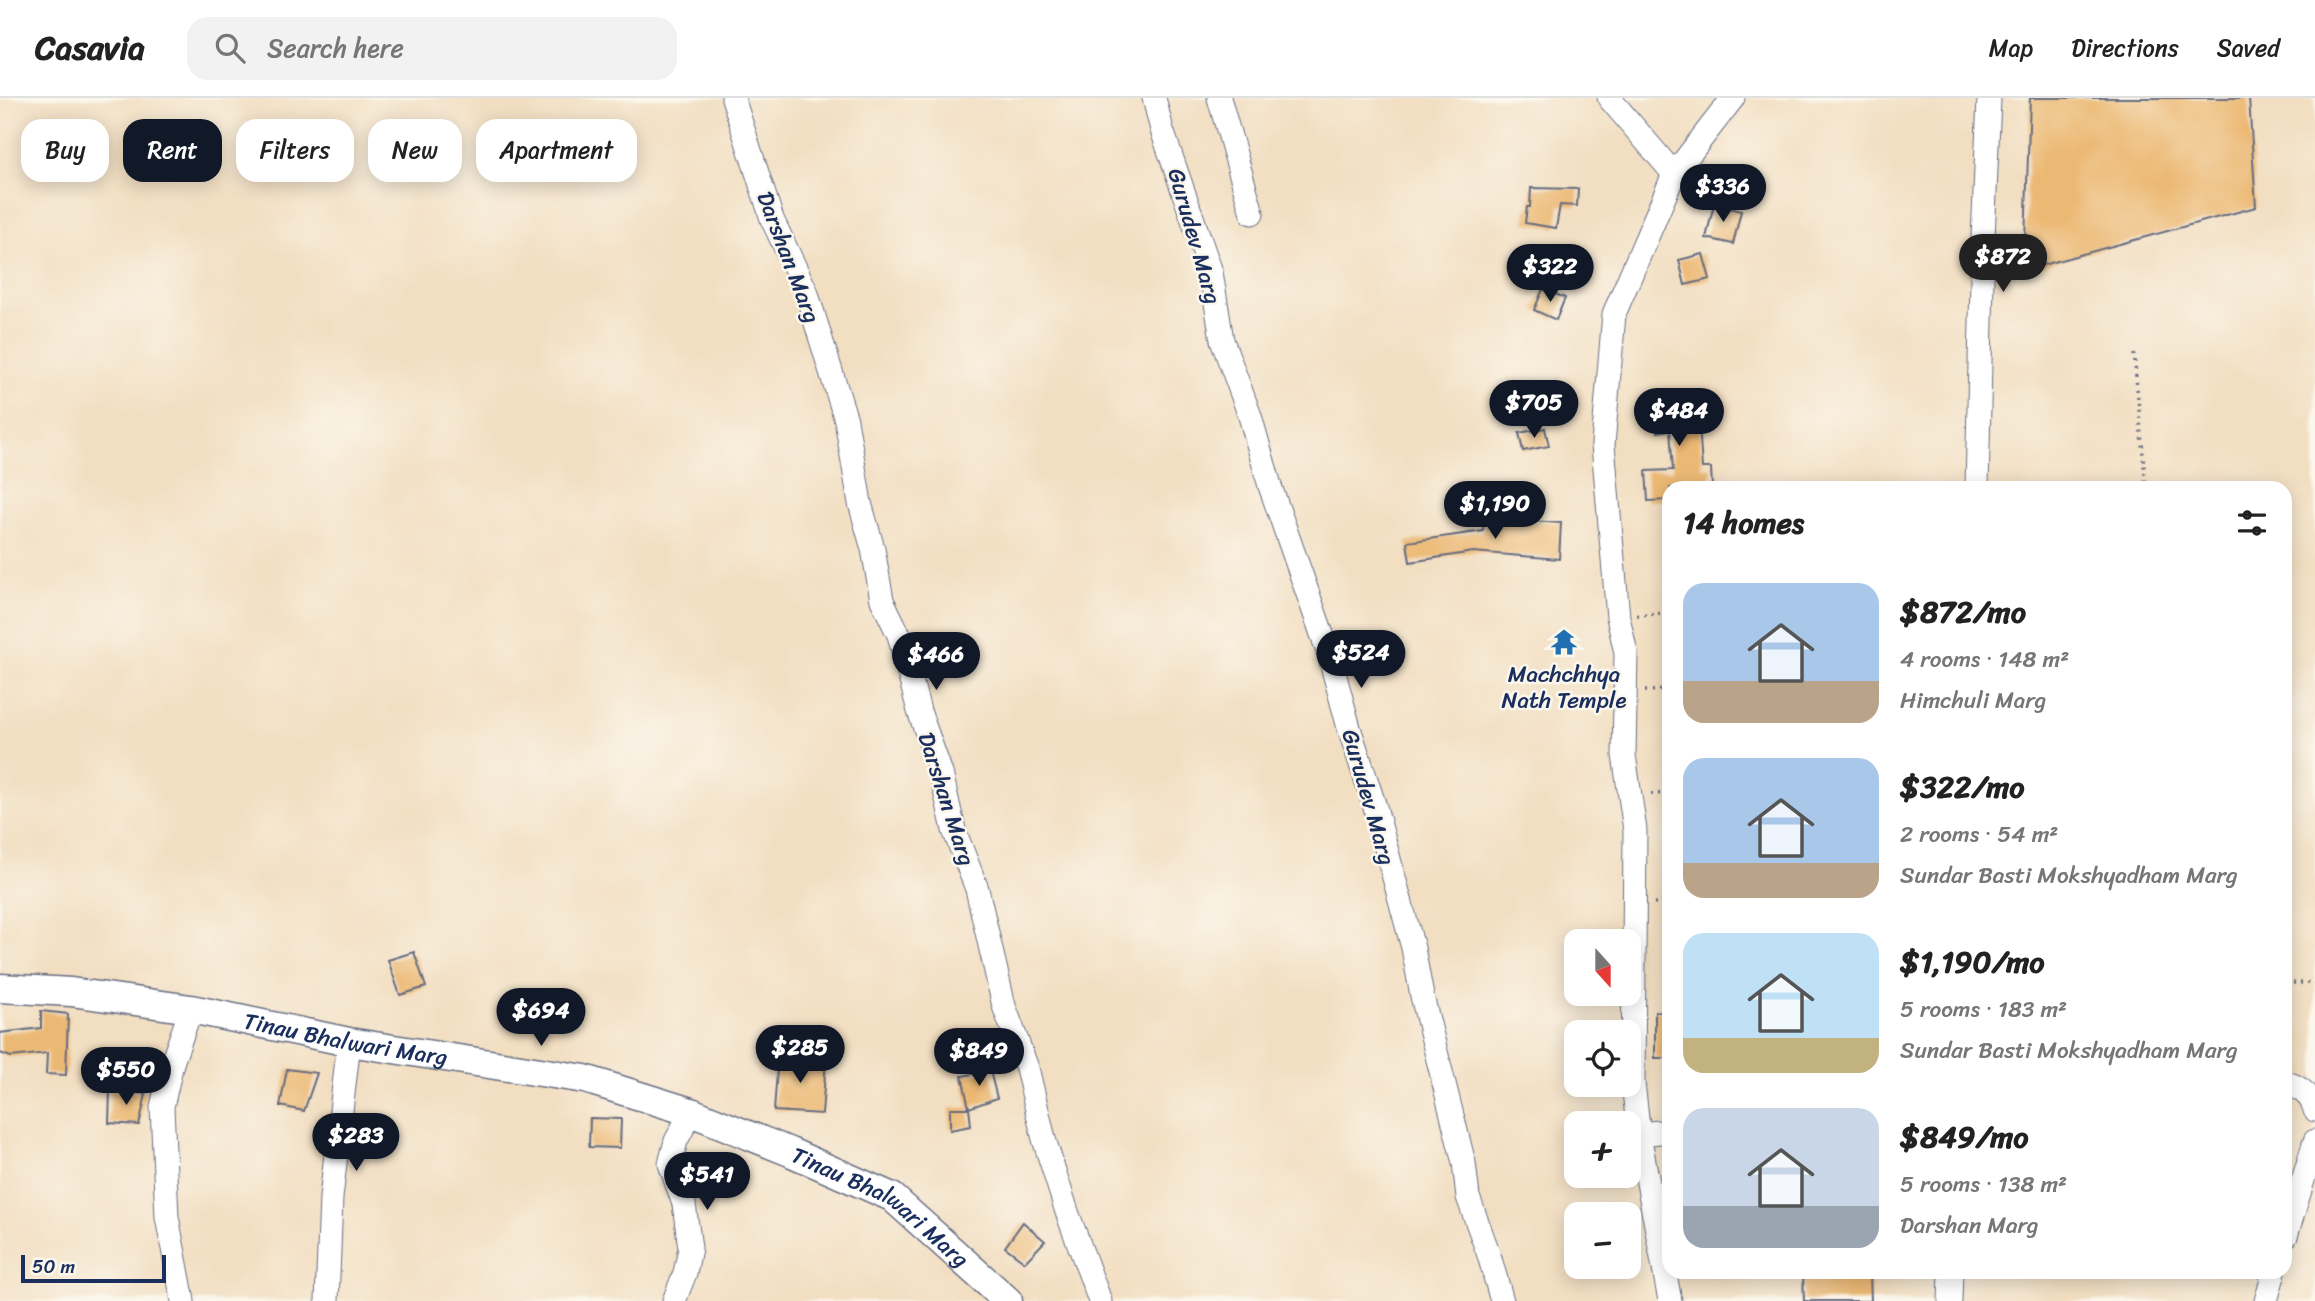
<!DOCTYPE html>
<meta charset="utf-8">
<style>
:root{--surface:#fff;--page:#f2f2f2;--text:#222;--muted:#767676;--line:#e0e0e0;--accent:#111827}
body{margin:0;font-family:Sriracha,sans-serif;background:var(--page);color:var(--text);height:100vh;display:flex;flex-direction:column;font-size:26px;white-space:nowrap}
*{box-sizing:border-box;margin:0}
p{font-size:23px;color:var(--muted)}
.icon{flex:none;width:38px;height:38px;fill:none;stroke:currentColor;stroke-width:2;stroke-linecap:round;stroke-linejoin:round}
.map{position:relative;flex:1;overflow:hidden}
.drawer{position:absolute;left:1662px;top:383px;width:630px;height:798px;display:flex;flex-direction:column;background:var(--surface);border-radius:21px;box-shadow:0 4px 18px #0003}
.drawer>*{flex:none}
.top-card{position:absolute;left:21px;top:21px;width:665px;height:63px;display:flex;gap:14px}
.needle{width:46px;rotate:159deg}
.tools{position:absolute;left:1564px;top:831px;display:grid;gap:14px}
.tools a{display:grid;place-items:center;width:77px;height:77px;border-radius:14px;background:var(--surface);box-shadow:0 4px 18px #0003;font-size:35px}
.scale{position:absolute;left:21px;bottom:18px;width:145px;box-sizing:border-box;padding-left:7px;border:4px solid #1b2f5e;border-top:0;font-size:19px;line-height:24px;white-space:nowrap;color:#1b2f5e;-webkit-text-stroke:5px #fbf7ec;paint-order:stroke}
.price{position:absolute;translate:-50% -60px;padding:0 16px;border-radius:24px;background:var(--accent);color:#fff;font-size:23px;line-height:46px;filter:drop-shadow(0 2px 4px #0008)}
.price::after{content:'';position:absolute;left:50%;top:42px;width:21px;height:16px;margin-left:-10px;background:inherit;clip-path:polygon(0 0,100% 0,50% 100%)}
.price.active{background:#222;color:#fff}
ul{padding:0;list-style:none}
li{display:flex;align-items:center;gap:21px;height:175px;padding:0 21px}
li span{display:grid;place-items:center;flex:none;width:196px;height:140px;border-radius:21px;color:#555}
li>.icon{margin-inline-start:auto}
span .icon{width:84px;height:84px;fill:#fffc;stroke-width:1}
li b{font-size:30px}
h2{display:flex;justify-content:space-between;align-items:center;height:84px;padding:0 21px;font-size:30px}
.pill{padding:0 24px;border-radius:21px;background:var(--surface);box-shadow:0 4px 18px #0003;font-size:24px;line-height:63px}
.pill.active{background:var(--accent);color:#fff}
header{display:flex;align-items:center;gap:42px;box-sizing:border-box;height:98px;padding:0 35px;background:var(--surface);border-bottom:2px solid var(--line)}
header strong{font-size:33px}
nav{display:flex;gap:38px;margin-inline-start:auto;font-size:24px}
.search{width:490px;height:63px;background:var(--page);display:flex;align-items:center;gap:18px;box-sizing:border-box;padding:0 24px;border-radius:21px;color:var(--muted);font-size:26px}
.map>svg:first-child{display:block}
</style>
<header>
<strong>Casavia</strong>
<div class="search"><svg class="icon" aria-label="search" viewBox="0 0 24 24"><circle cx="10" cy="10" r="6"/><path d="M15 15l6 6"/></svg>Search here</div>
<nav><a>Map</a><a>Directions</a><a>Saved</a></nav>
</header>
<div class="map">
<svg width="2315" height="1203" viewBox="0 0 2315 1203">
<rect width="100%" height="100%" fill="#fbf7ec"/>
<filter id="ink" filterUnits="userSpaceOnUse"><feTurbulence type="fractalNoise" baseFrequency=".0143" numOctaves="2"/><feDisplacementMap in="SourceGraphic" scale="14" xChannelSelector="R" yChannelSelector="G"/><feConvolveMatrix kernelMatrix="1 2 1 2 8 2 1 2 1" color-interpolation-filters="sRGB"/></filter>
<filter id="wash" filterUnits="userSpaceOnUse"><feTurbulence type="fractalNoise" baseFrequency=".00686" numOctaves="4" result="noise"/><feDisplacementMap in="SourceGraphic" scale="28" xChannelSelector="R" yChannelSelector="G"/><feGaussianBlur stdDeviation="1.57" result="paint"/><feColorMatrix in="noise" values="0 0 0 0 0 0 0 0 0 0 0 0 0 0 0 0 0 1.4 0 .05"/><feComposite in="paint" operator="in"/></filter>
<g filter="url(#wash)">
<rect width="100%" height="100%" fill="#f2dec1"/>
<g id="blocks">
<g fill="#ecb975">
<polygon points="2030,0 2249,0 2256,109 2024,172"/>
<polygon points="1531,90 1578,91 1577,108 1560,107 1556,130 1525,125 1527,109 1530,109"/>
<polygon points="1714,106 1741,113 1733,146 1706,140"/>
<polygon points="1703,156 1710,181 1685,187 1679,162"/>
<polygon points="1543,191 1565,200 1556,222 1534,212"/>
<polygon points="1697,296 1702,370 1711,370 1712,390 1670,390 1670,402 1648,403 1646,373 1673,372 1670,332 1658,334 1655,300"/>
<polygon points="1545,330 1549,348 1523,353 1519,335"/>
<polygon points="1484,420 1561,425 1559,461 1473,454 1410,464 1407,444 1483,433"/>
<polygon points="414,854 426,889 400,897 388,862"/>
<polygon points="41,913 68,916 66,977 46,976 47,955 11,959 0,955 0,935 41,930"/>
<rect x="1655" y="914" width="15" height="46"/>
<polygon points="778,959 826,962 822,1016 774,1013"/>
<polygon points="287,971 317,975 304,1013 280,1008"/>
<polygon points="990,973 997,1000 969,1010 962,978"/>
<polygon points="110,991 146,996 139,1027 109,1025"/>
<polygon points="950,1010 969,1010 971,1028 950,1032"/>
<polygon points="590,1020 621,1021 620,1050 589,1049"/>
<polygon points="1023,1124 1045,1143 1025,1164 1005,1149"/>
<polygon points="1870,1174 1871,1203 1804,1203 1803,1176 1819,1175 1820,1180"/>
</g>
</g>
</g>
<g filter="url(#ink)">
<use href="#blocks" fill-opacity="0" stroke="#666c81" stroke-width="2"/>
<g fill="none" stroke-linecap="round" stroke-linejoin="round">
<g stroke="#666c81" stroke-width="25">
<g id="minor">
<polyline points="733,0 772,121 806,193 846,322 860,405 873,451 882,502 899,537 919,613 941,675 954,732 977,791 1004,908 1027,970 1044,1041 1067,1114 1100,1203"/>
<polyline points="1154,0 1162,32 1211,174 1222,242 1250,318 1270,388 1329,556 1349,630 1375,709 1413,850 1422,898 1464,1065 1468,1099 1489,1157 1502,1203"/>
<polyline points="1219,0 1252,115"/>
<polyline points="1609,0 1674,76"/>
<polyline points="1977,390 1983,141 1989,0"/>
<path d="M2286,985C2299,988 2312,998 2315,1012"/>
<polyline points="1639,1036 1670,1033"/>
<polyline points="2286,1138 2315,1043"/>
<polyline points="183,1203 167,1119 162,1009 172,965 191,911"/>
<polyline points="327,1203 331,1100 349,944"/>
<polyline points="674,1203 685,1175 690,1150 684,1106 670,1066 676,1043 691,1014"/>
<polyline points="1670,1203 1639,1036 1633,985 1635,732 1624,657 1626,555 1618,519 1603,347 1614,216 1674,76 1733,0"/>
<polyline points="1950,1203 1951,1174"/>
<polyline points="2266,1203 2274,1174"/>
</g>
</g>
<g stroke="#666c81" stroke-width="31">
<g id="tertiary">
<path id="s1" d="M0,890L71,894L191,911L349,944L585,981L691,1014L790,1054L892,1099L1008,1203"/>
</g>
</g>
<g stroke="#666c81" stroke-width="3.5" stroke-dasharray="2 5" stroke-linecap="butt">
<polyline points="2134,256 2146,390"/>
<polyline points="1637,517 1670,515"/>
<polyline points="1645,593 1670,592"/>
<polyline points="1651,696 1670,695"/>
<polyline points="1654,805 1670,804"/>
<polyline points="2286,885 2315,885"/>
<polyline points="1654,918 1670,917"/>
</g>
<use href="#minor" stroke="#fff" stroke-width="23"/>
<use href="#tertiary" stroke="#fff" stroke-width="28"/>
</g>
</g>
<defs>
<g id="temple-bare" transform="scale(2.1)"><path d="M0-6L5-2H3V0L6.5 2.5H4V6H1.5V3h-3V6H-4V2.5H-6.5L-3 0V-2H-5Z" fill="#1f6fb2" stroke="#fbf7ec" stroke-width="2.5" paint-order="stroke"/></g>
</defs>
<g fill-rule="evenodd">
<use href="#temple-bare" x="1564" y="544"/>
</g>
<g text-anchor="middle" stroke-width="5" stroke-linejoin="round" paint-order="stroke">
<g font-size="23" fill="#1b2f5e" stroke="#fbf7ec">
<text transform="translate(1195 138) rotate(74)" y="8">Gurudev Marg</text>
<text transform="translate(789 159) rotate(69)" y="8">Darshan Marg</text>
<text transform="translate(1369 699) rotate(74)" y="8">Gurudev Marg</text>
<text transform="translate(947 701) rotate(72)" y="8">Darshan Marg</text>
<text dy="8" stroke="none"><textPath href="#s1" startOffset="350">Tinau Bhalwari Marg</textPath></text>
<text dy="8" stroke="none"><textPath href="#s1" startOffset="917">Tinau Bhalwari Marg</textPath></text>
</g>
<g font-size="23" fill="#1b2f5e" stroke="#fbf7ec">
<text x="1564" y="584">Machchhya<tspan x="1564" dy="26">Nath Temple</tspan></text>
</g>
</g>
</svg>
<div class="tools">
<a><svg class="needle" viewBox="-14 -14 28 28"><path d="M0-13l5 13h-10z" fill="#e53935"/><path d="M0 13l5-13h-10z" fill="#767676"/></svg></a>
<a><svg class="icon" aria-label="locate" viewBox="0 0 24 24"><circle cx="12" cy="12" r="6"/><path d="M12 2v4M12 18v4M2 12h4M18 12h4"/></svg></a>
<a>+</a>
<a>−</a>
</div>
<div class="scale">50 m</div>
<b class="price" style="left:1723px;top:126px">$336</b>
<b class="price active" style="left:2003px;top:196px">$872</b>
<b class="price" style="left:1550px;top:206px">$322</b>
<b class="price" style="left:1534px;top:342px">$705</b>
<b class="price" style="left:1679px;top:350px">$484</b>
<b class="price" style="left:1495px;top:443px">$1,190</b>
<b class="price" style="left:1361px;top:592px">$524</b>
<b class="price" style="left:936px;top:594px">$466</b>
<b class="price" style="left:541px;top:950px">$694</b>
<b class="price" style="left:800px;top:987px">$285</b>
<b class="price" style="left:979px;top:990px">$849</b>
<b class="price" style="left:126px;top:1009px">$550</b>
<b class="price" style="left:356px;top:1075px">$283</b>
<b class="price" style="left:707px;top:1114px">$541</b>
<div class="top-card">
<a class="pill">Buy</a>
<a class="pill active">Rent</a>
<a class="pill">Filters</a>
<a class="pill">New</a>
<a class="pill">Apartment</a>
</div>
<section class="drawer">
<h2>14 homes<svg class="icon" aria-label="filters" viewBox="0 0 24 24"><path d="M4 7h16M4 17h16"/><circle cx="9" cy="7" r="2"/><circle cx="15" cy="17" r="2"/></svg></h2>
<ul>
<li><span style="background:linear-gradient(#a9c7e8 70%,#b9a48a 0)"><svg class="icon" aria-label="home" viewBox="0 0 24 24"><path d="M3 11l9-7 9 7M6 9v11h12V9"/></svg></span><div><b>$872/mo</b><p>4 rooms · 148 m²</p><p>Himchuli Marg</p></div></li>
<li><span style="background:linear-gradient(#a9c7e8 75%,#b9a48a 0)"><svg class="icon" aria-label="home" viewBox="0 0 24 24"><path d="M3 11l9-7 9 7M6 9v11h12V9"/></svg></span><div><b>$322/mo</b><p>2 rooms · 54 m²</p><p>Sundar Basti Mokshyadham Marg</p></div></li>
<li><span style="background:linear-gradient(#bfe0f5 75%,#c2b280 0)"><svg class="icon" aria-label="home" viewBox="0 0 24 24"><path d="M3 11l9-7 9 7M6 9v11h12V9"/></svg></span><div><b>$1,190/mo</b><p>5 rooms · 183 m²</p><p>Sundar Basti Mokshyadham Marg</p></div></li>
<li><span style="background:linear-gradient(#c9d6e8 70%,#9aa5b1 0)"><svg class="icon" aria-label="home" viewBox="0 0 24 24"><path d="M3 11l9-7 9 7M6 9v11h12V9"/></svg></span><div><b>$849/mo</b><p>5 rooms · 138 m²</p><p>Darshan Marg</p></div></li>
</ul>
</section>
</div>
